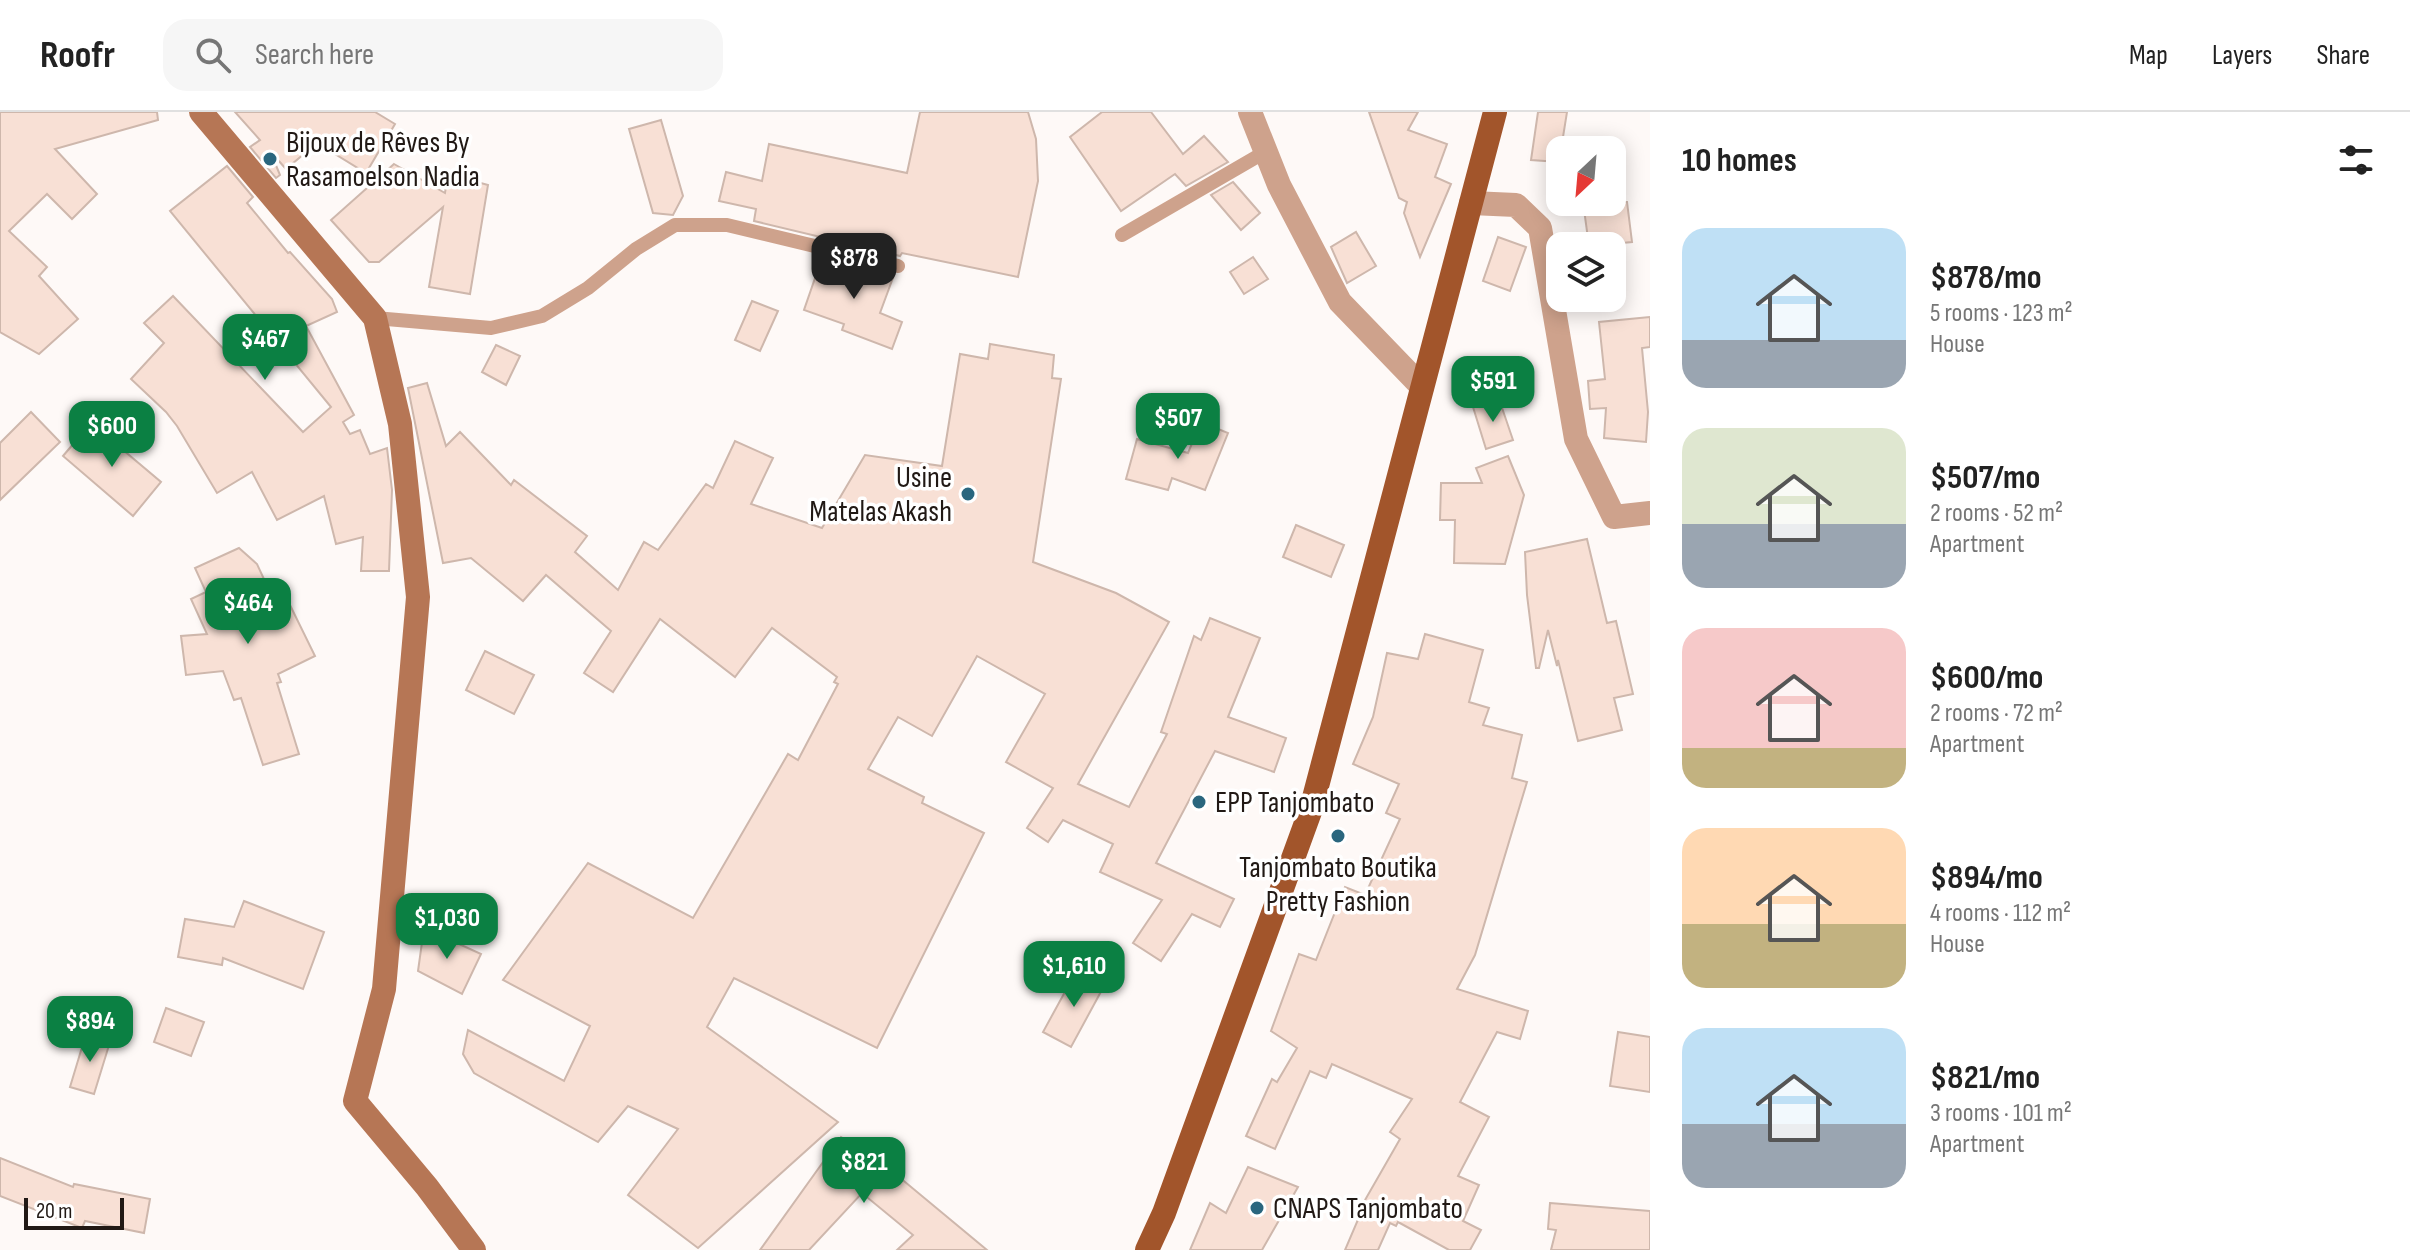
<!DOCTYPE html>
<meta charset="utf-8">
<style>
:root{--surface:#fff;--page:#f6f6f6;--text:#222;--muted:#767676;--line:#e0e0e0;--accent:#0b8043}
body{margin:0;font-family:"Sofia Sans Condensed",sans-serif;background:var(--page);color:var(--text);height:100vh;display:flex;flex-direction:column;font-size:30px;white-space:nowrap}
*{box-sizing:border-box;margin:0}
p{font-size:26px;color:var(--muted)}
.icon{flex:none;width:44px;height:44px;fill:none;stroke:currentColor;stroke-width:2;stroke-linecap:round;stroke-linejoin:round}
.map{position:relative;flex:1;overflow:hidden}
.drawer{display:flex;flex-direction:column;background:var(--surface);width:760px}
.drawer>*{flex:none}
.needle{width:52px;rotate:206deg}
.controls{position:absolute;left:1546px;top:24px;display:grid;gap:16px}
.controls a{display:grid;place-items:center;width:80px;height:80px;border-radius:16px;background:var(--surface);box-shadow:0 4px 20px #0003;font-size:40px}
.scale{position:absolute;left:24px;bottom:20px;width:100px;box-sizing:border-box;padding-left:8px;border:4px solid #211915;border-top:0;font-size:22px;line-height:28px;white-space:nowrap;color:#211915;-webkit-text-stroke:6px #fff;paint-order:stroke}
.price{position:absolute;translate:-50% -68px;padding:0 18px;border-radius:16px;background:var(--accent);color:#fff;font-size:26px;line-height:52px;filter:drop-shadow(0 2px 4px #0008)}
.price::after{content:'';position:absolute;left:50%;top:48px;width:24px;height:18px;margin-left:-12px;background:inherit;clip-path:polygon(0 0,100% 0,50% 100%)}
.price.current{background:#222;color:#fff}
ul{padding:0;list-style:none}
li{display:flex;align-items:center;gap:24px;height:200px;padding:0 32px}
li span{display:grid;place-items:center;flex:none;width:224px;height:160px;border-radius:24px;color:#555}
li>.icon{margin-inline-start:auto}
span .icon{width:96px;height:96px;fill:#fffc;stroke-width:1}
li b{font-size:34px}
h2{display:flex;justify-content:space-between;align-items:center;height:96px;padding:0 32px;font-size:34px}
header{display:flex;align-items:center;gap:48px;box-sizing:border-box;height:112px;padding:0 40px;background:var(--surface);border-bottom:2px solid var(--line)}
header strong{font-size:38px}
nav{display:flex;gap:44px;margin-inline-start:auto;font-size:28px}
.search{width:560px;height:72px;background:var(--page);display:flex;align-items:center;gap:20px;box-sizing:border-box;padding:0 28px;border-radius:24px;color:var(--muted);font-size:30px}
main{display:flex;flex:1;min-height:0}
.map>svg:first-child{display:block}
</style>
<header>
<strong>Roofr</strong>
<div class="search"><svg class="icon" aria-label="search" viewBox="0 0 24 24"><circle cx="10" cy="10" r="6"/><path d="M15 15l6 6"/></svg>Search here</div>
<nav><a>Map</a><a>Layers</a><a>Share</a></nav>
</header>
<main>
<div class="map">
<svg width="1650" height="1138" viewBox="0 0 1650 1138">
<rect width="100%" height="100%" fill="#fef9f7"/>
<g fill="#f8e0d5" stroke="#ceb7ac" stroke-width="2">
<polygon points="0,0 157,0 158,8 55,37 97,82 72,107 47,82 9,119 47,155 39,164 78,207 39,242 0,220"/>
<polygon points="235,0 375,0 395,12 366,61 317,31 286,57 270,39 280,63 276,66 250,35 260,28"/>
<polygon points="920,0 1028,0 1036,27 1038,69 1018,165 902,141 900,144 754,109 756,97 719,89 726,60 762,69 769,32 907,61"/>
<polygon points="1102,0 1151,0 1183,42 1204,24 1228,50 1186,74 1175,62 1121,99 1070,25"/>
<polygon points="1369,0 1418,0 1408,18 1447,32 1435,65 1451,72 1420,145 1404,101 1407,90 1399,86"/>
<polygon points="1538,0 1567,0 1559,50 1531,48"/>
<polygon points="661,8 683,84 673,103 653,101 629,17"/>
<polygon points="394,52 445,81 448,62 488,73 470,182 429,175 443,95 379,150 369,150 331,108"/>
<polygon points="227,54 253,85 247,91 288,141 290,140 332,187 337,200 306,214 354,303 343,310 350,322 360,318 370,342 387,336 392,378 389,459 361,459 363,425 336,432 324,384 277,408 252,360 217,381 177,314 166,300 131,267 164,231 144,211 173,184 303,320 331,295 170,99"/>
<polygon points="1233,70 1260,101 1241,118 1211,83"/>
<polygon points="1583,90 1627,90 1632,130 1589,134"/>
<polygon points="1356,120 1376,154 1347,171 1331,135"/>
<polygon points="1498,125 1526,135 1510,179 1483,169"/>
<polygon points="1253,145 1268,167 1244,182 1230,160"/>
<polygon points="822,146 894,163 880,201 902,210 892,237 842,218 844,212 804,198"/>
<polygon points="752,189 778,199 760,239 735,228"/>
<polygon points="1650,205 1650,235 1642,236 1648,300 1646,330 1604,326 1606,296 1590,297 1588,269 1605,267 1599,210"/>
<polygon points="990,232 1054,243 1052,266 1061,267 1033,450 1116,481 1169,510 1078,672 1129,695 1167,622 1161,620 1194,524 1201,528 1210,506 1260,526 1228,605 1286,626 1274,660 1215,639 1156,751 1234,787 1220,815 1192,802 1161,849 1133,831 1162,788 1100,760 1113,732 1063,708 1048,730 1027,716 1053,676 1006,650 1045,582 977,544 932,624 898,605 868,657 924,685 922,691 984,721 877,936 734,866 707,915 838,1010 698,1136 628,1083 678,1017 628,994 598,1030 474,961 463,942 468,918 564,969 590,914 503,868 588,751 693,806 788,642 798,648 838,572 834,570 837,565 772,516 735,565 660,507 613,580 584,561 611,519 546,463 523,489 471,446 443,451 408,276 427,271 446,334 460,320 511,373 514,368 587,424 575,440 618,478 644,430 658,438 706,372 713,376 735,329 773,346 751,392 822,416 865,343 942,354 960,242 988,247"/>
<polygon points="496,233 520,244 506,273 482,260"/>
<polygon points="1499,287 1513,328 1486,337 1473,295"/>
<polygon points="31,300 60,330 0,388 0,331"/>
<polygon points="1201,310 1228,321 1205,378 1172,366 1168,378 1126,367 1137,327 1188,341"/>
<polygon points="91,311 161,370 133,404 63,344"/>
<polygon points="1508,344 1524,383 1505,452 1454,451 1455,408 1440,408 1441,371 1482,371 1476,356"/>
<polygon points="1296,413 1344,433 1331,465 1283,445"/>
<polygon points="1587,427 1607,511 1616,509 1633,582 1614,586 1622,618 1578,629 1558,548 1557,554 1548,518 1539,556 1536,556 1527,483 1525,440"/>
<polygon points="239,436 257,452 276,493 287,487 315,544 278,562 281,570 277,571 299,642 263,653 241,586 234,588 223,559 186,563 181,524 207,522 191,487 206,480 195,456"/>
<polygon points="1425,522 1483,538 1469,590 1489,596 1483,613 1522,623 1512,666 1527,670 1475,843 1457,877 1528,899 1520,927 1497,920 1460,990 1489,1005 1458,1064 1479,1073 1463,1109 1481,1118 1470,1138 1449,1138 1398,1110 1396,1114 1390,1111 1378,1138 1345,1138 1363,1096 1361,1095 1400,1027 1390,1020 1412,987 1332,952 1326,966 1310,959 1275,1037 1246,1024 1272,967 1277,970 1297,936 1271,919 1299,842 1316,848 1345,775 1365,783 1400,707 1386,701 1399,672 1353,652 1373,605 1387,541 1418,547"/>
<polygon points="485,539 534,563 514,602 466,578"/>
<polygon points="244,789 324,820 303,877 223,846 222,853 178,845 185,807 234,815"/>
<polygon points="424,816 481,842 462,882 418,859"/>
<polygon points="1077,858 1104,874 1071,935 1043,920"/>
<polygon points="166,896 204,910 191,944 154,930"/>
<polygon points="1618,920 1650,925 1650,980 1610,974"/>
<polygon points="86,922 110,930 94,982 70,975"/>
<polygon points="841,1025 875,1045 987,1138 897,1138 913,1123 862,1081 809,1138 760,1138"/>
<polygon points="0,1046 73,1075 74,1072 150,1087 144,1121 85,1109 82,1116 0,1084"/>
<polygon points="1248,1055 1298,1075 1262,1138 1190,1138 1210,1091 1226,1101"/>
<polygon points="1550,1091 1650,1099 1650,1138 1551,1138 1556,1118 1548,1117"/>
</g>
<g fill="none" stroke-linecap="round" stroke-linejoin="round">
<g stroke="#cea28c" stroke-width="14">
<polyline points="1122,123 1265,40"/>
<polyline points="375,206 491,216 542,204 588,176 636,137 675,113 727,113 898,154"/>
</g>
<g stroke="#cea28c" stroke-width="24">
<polyline points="1250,0 1279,73 1340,190 1422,275"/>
<polyline points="1471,91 1516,93 1540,116 1576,327 1614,405 1650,401"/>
</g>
<polyline stroke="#b67655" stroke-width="24" points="201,0 375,206 400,312 418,485 384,877 355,989 427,1075 474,1138"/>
<polyline stroke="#a2552b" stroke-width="24" points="1147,1138 1164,1101 1311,697 1495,0"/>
</g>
<g fill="#2a667e" stroke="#fff" stroke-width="3">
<circle cx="270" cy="47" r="8"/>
<circle cx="968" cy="382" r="8"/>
<circle cx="1199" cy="690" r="8"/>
<circle cx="1338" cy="724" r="8"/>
<circle cx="1257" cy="1096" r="8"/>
</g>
<g text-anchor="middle" stroke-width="7" stroke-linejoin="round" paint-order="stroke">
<g font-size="30" fill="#211915" stroke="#fff" text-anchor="start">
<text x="286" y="40">Bijoux de Rêves By<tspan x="286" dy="34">Rasamoelson Nadia</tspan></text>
<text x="952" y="375" text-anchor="end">Usine<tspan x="952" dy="34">Matelas Akash</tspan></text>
<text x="1215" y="700">EPP Tanjombato</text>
<text x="1338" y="765" text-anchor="middle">Tanjombato Boutika<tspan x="1338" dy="34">Pretty Fashion</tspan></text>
<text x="1273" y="1106">CNAPS Tanjombato</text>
</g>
</g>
</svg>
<div class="controls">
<a><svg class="needle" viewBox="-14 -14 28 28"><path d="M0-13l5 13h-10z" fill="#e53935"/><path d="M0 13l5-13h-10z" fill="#767676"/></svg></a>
<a><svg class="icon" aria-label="layers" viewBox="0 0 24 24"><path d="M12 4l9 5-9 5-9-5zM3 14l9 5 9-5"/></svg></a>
</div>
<div class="scale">20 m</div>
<b class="price current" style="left:854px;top:189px">$878</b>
<b class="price" style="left:265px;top:270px">$467</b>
<b class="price" style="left:1493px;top:312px">$591</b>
<b class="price" style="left:1178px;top:349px">$507</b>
<b class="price" style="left:112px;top:357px">$600</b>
<b class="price" style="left:248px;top:534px">$464</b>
<b class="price" style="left:447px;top:849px">$1,030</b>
<b class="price" style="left:1074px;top:897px">$1,610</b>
<b class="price" style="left:90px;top:952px">$894</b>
<b class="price" style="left:864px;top:1093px">$821</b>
</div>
<section class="drawer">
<h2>10 homes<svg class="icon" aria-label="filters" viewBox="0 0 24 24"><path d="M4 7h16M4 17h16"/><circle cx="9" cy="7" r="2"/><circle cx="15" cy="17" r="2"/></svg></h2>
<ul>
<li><span style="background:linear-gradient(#bfe0f5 70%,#9aa5b1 0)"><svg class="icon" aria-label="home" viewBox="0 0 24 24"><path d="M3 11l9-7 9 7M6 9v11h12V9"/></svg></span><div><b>$878/mo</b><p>5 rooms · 123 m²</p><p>House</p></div></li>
<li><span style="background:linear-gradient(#dfe7d0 60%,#9aa5b1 0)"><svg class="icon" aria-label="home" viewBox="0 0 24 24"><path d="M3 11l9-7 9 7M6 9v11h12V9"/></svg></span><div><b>$507/mo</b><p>2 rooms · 52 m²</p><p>Apartment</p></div></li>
<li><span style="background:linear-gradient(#f6c9c9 75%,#c2b280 0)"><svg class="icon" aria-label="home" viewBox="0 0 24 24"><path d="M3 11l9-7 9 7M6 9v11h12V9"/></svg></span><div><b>$600/mo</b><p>2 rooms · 72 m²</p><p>Apartment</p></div></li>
<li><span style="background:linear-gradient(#ffd9b3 60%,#c2b280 0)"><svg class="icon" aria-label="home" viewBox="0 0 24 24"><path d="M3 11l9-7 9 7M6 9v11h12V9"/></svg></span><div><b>$894/mo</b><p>4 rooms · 112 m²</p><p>House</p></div></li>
<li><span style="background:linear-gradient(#bfe0f5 60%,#9aa5b1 0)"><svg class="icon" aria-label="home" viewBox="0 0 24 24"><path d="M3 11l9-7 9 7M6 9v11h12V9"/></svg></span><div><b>$821/mo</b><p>3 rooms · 101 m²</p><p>Apartment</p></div></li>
</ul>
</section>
</main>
